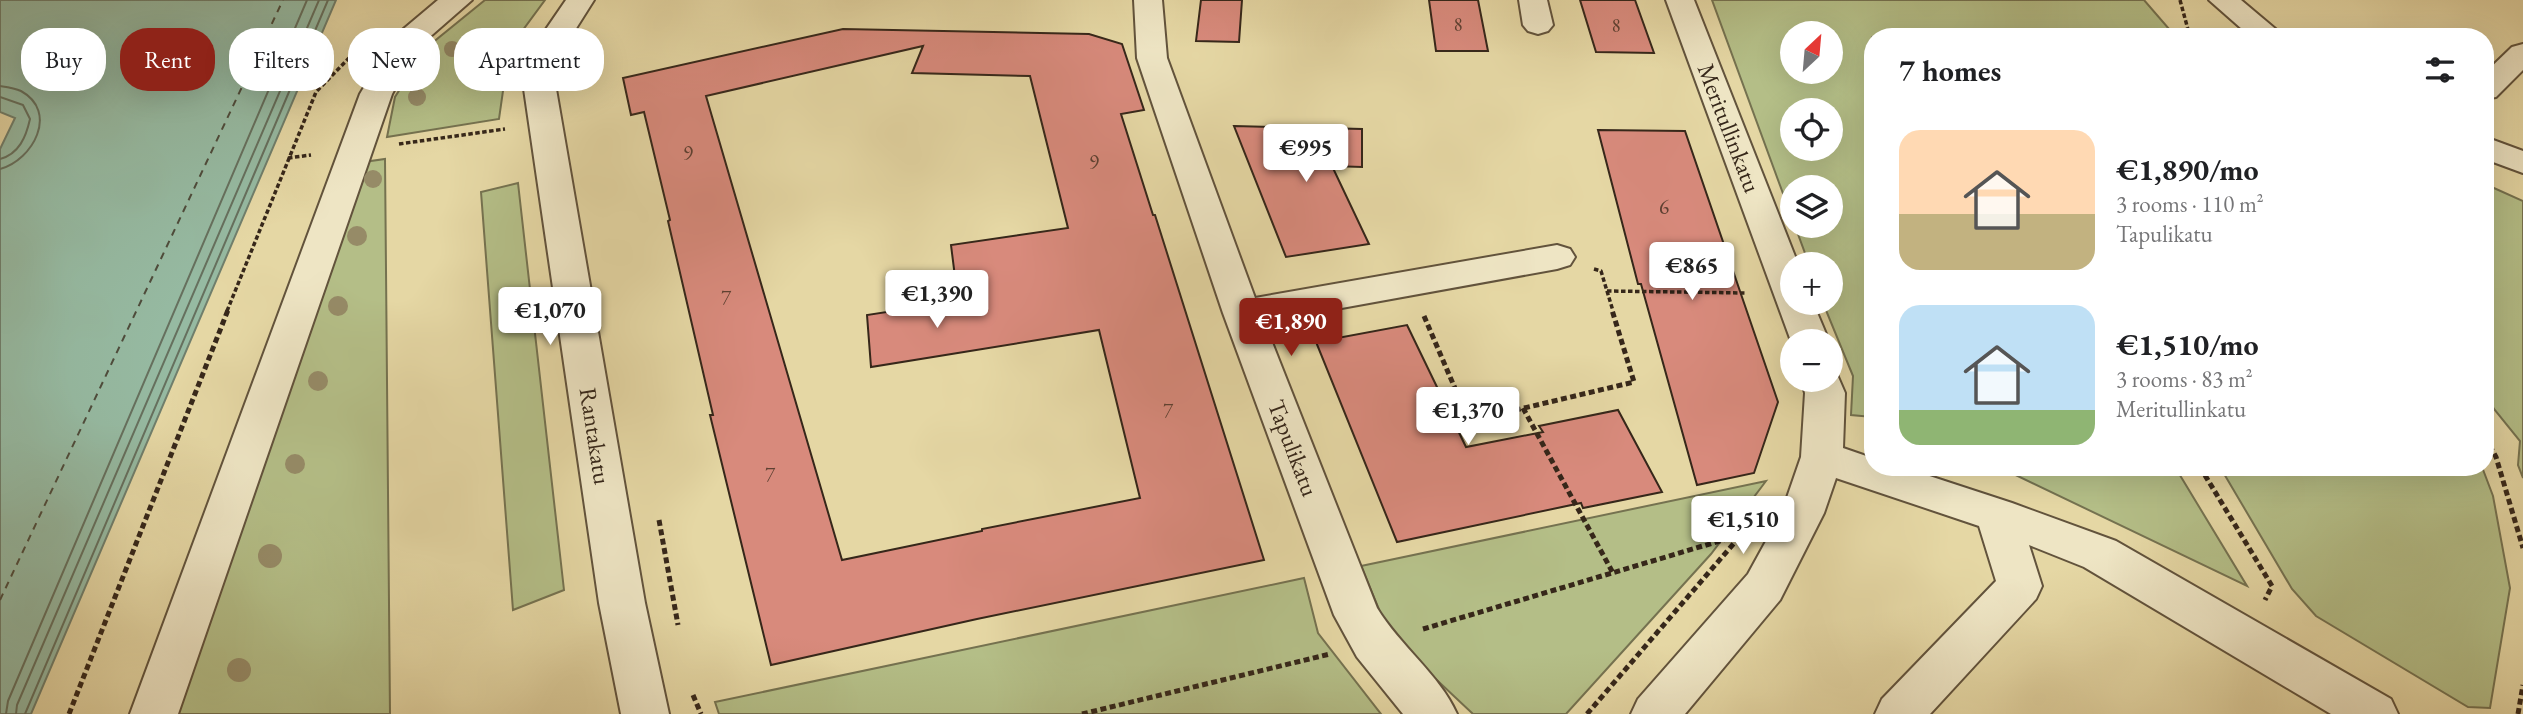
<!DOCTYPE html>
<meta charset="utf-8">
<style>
:root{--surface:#fff;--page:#f2f2f2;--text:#202124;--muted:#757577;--accent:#8f2418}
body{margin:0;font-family:"EB Garamond",serif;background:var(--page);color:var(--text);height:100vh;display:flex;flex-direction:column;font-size:26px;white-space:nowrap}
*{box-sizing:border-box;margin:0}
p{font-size:23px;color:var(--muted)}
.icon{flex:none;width:38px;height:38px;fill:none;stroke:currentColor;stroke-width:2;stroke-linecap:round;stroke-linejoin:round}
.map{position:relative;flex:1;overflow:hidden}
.panel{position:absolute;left:1864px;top:28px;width:630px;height:448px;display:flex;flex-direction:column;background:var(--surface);border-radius:28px;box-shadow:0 7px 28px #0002}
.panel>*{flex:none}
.top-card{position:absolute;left:21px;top:28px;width:665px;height:63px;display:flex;gap:14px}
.needle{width:46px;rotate:26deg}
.buttons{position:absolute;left:1780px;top:21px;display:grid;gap:14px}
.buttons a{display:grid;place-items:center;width:63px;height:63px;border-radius:50%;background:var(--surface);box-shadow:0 7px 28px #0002;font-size:35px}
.price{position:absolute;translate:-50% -60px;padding:0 16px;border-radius:7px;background:#fff;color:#222;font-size:23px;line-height:46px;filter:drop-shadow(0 2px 4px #0008)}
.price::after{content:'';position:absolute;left:50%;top:42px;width:21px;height:16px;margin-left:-10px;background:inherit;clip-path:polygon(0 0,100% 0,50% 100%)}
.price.current{background:var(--accent);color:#fff}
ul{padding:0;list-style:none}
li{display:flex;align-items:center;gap:21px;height:175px;padding:0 35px}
li span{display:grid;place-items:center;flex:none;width:196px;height:140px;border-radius:21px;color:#555}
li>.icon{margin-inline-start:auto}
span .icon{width:84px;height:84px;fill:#fffc;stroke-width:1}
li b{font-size:30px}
h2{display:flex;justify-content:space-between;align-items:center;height:84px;padding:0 35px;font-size:30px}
.tag{padding:0 24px;border-radius:28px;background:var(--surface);box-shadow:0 7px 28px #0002;font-size:24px;line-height:63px}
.tag.current{background:var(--accent);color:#fff}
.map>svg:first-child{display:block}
</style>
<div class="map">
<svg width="2523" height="714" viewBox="0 0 2523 714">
<rect width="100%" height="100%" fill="#e5d7a4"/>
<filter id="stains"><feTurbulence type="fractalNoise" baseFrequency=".00286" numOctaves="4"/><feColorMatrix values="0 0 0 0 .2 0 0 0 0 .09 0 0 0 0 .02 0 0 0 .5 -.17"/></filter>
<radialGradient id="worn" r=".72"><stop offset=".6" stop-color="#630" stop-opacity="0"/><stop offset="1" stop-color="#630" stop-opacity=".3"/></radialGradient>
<g fill="#b4be87" stroke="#757250" stroke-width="2" fill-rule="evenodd">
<polygon points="485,0 545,0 509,49 499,119 387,137 395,97 426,48"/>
<path d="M1712,0H2144L2176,37H1872V417L1851,415L1853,376L1823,303H1830V264H1809L1795,226H1830V187H1792V218ZM1792,33H1830V72H1792ZM1792,110H1830V149H1792Z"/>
<polygon points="385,159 390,714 177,714 364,162"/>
<polygon points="518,183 564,590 513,610 481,192"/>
<polygon points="2485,184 2523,201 2523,478 2518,465 2520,441 2494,409 2485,393"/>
<polygon points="1999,467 2175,467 2247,586"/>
<polygon points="2220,467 2482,467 2493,496 2510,588 2490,708 2468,707 2316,616 2292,589"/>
<polygon points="1766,481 1711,554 1566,714 1473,714 1424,668 1385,624 1361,566"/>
<polygon points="1304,578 1318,633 1381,714 719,714 715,702"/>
</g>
<polygon fill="#96baa2" stroke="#707f6c" stroke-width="2" points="0,0 336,0 31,714 0,714 0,149 15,118 0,112"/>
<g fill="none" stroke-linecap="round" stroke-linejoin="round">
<g stroke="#66705e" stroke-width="2">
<path d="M0,86C7,87 15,88 21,91C59,112 33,160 0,169"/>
<path d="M0,97L23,105L30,119C26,137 19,154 0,159"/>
<polyline points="6,714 8,701 307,0"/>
<polyline points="16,714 17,705 319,0"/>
<polyline points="25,714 328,0"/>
</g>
<polyline stroke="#4e4c3c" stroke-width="2" stroke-dasharray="7 6" stroke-linecap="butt" points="0,600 283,0"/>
</g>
<g fill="#d88a7c" stroke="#36271a" stroke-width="2" fill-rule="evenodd">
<polygon points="1201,0 1242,0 1239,42 1196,41"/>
<polygon points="1429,0 1478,0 1488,51 1436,51"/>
<polygon points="1580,0 1635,0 1654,53 1596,52"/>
<path d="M843,29L1089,34L1122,44L1144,110L1121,114L1153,215H1155L1264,560L977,619L771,665L710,415H713L668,221L670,220L644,112L631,115L623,78ZM923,46L912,73L1030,76L1068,228L951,245L958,301L867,315L871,367L1099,330L1140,498L982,529V531L842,560L706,96Z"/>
<polygon points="1234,126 1362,129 1362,167 1332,166 1369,244 1286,257"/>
<polygon points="1598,130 1685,131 1778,402 1754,473 1697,485 1641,284 1638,284"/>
<polygon points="1407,325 1466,447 1543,432 1539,426 1618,410 1662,492 1583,508 1581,503 1397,542 1316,342"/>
</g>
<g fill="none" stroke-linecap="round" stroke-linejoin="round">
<g stroke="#62533c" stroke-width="4">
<g id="minor">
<polygon points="438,0 472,0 417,48 392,94 178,714 130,714 360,94 394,37"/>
<polygon points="566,0 594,0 570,38 556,89 645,603 669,714 621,714 599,603 524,89 540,38"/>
<path d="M1134,0H1162L1167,58L1255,298L1557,245L1570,249L1575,257L1570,265L1557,269L1264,322L1377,608C1400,646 1439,674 1457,714H1403L1357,657L1334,615L1223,313L1137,58Z"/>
<polygon points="1519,0 1547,0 1553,25 1548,31 1538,34 1528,31 1523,25"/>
<polygon points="1666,0 1694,0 1798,264 1792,264 1792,303 1813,303 1829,341 1791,341"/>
<polygon points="2209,0 2241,0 2285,37 2251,37"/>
<polygon points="2523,44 2523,70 2496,97 2485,99 2485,73 2512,47"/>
<polygon points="2485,137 2523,151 2523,173 2485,159"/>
<polygon points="1830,369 1835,370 1845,393 1843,448 1872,458 1872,467 1902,467 2012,503 2116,541 2391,699 2398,714 2331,714 2084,567 2029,545 2042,586 2036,599 1930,714 1875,714 1882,699 1996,581 1979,526 1836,478 1824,513 1780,600 1685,714 1631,714 1638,699 1748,574 1782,512 1801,457 1805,393 1801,380 1830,380"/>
</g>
</g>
<g stroke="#36271a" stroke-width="3.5" stroke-dasharray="4.5 2.5" stroke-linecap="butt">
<polyline points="2180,0 2190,37"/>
<polyline points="399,144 505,129"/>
<polyline points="288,158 311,155"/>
<polyline points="1594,269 1601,271 1613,311"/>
<polyline points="1607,291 1746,293"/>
<polyline points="227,311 316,92 349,58"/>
</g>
<g stroke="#36271a" stroke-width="5" stroke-dasharray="6 3.5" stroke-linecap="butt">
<polyline points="1424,316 1460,400 1486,417 1634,382 1612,310"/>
<polyline points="1523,408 1613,573"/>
<polyline points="2485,437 2496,457 2523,548"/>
<polyline points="2200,467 2272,586 2265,600"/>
<polyline points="659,520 678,625"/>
<polyline points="1423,629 1740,535"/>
<polyline points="693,695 701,714"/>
<polyline points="69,714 228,310"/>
<polyline points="1082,714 1330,654"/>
<polyline points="1587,714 1735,542"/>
<polyline points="2518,714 2523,685"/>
</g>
<use href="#minor" fill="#eee5c4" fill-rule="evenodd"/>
</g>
<g fill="#968b67">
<circle cx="452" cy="49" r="8"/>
<circle cx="417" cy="97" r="9"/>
<circle cx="373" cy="179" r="9"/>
<circle cx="357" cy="236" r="10"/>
<circle cx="338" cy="306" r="10"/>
<circle cx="318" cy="381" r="10"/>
<circle cx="295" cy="464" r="10"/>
<circle cx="270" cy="556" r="12"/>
<circle cx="239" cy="670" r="12"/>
</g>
<g text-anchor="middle" stroke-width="5" stroke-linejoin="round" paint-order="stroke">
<g font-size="18" fill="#5e4032">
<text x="1458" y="31">8</text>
<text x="1616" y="32">8</text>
</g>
<g font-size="21" fill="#5e4032">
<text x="688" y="160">9</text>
<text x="1094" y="169">9</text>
<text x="1664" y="214">6</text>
<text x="726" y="305">7</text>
<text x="1168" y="418">7</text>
<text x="770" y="482">7</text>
</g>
<g font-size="24" fill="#36271a" stroke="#eee5c4">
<text transform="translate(1729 128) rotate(69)" y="8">Meritullinkatu</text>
<text transform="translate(595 436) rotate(81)" y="8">Rantakatu</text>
<text transform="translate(1293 448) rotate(69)" y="8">Tapulikatu</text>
</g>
</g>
<rect width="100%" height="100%" filter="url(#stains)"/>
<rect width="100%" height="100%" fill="url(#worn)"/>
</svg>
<div class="buttons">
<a><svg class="needle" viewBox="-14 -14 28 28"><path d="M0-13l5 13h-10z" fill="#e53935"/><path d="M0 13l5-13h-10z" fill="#757577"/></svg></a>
<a><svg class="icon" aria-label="locate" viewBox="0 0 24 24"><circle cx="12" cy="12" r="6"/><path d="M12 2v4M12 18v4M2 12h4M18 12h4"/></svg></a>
<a><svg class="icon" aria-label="layers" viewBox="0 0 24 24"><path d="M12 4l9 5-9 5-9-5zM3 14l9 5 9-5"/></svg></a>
<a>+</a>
<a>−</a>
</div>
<b class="price" style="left:1306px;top:184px">€995</b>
<b class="price" style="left:1692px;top:302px">€865</b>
<b class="price" style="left:937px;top:330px">€1,390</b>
<b class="price" style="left:550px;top:347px">€1,070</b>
<b class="price current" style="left:1291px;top:358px">€1,890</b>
<b class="price" style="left:1468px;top:447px">€1,370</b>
<b class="price" style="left:1743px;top:556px">€1,510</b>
<div class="top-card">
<a class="tag">Buy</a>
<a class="tag current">Rent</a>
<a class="tag">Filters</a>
<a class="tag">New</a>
<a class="tag">Apartment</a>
</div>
<section class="panel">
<h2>7 homes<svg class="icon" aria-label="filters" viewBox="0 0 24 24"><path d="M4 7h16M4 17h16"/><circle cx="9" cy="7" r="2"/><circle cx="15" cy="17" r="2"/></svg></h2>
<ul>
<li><span style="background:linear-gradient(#ffd9b3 60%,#c2b280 0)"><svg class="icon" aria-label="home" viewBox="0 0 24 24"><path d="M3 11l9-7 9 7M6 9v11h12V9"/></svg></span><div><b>€1,890/mo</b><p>3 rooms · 110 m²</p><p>Tapulikatu</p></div></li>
<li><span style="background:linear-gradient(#bfe0f5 75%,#8fb573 0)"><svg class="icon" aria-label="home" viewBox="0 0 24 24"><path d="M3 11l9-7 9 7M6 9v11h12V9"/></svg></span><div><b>€1,510/mo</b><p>3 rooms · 83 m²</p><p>Meritullinkatu</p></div></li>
</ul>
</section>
</div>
